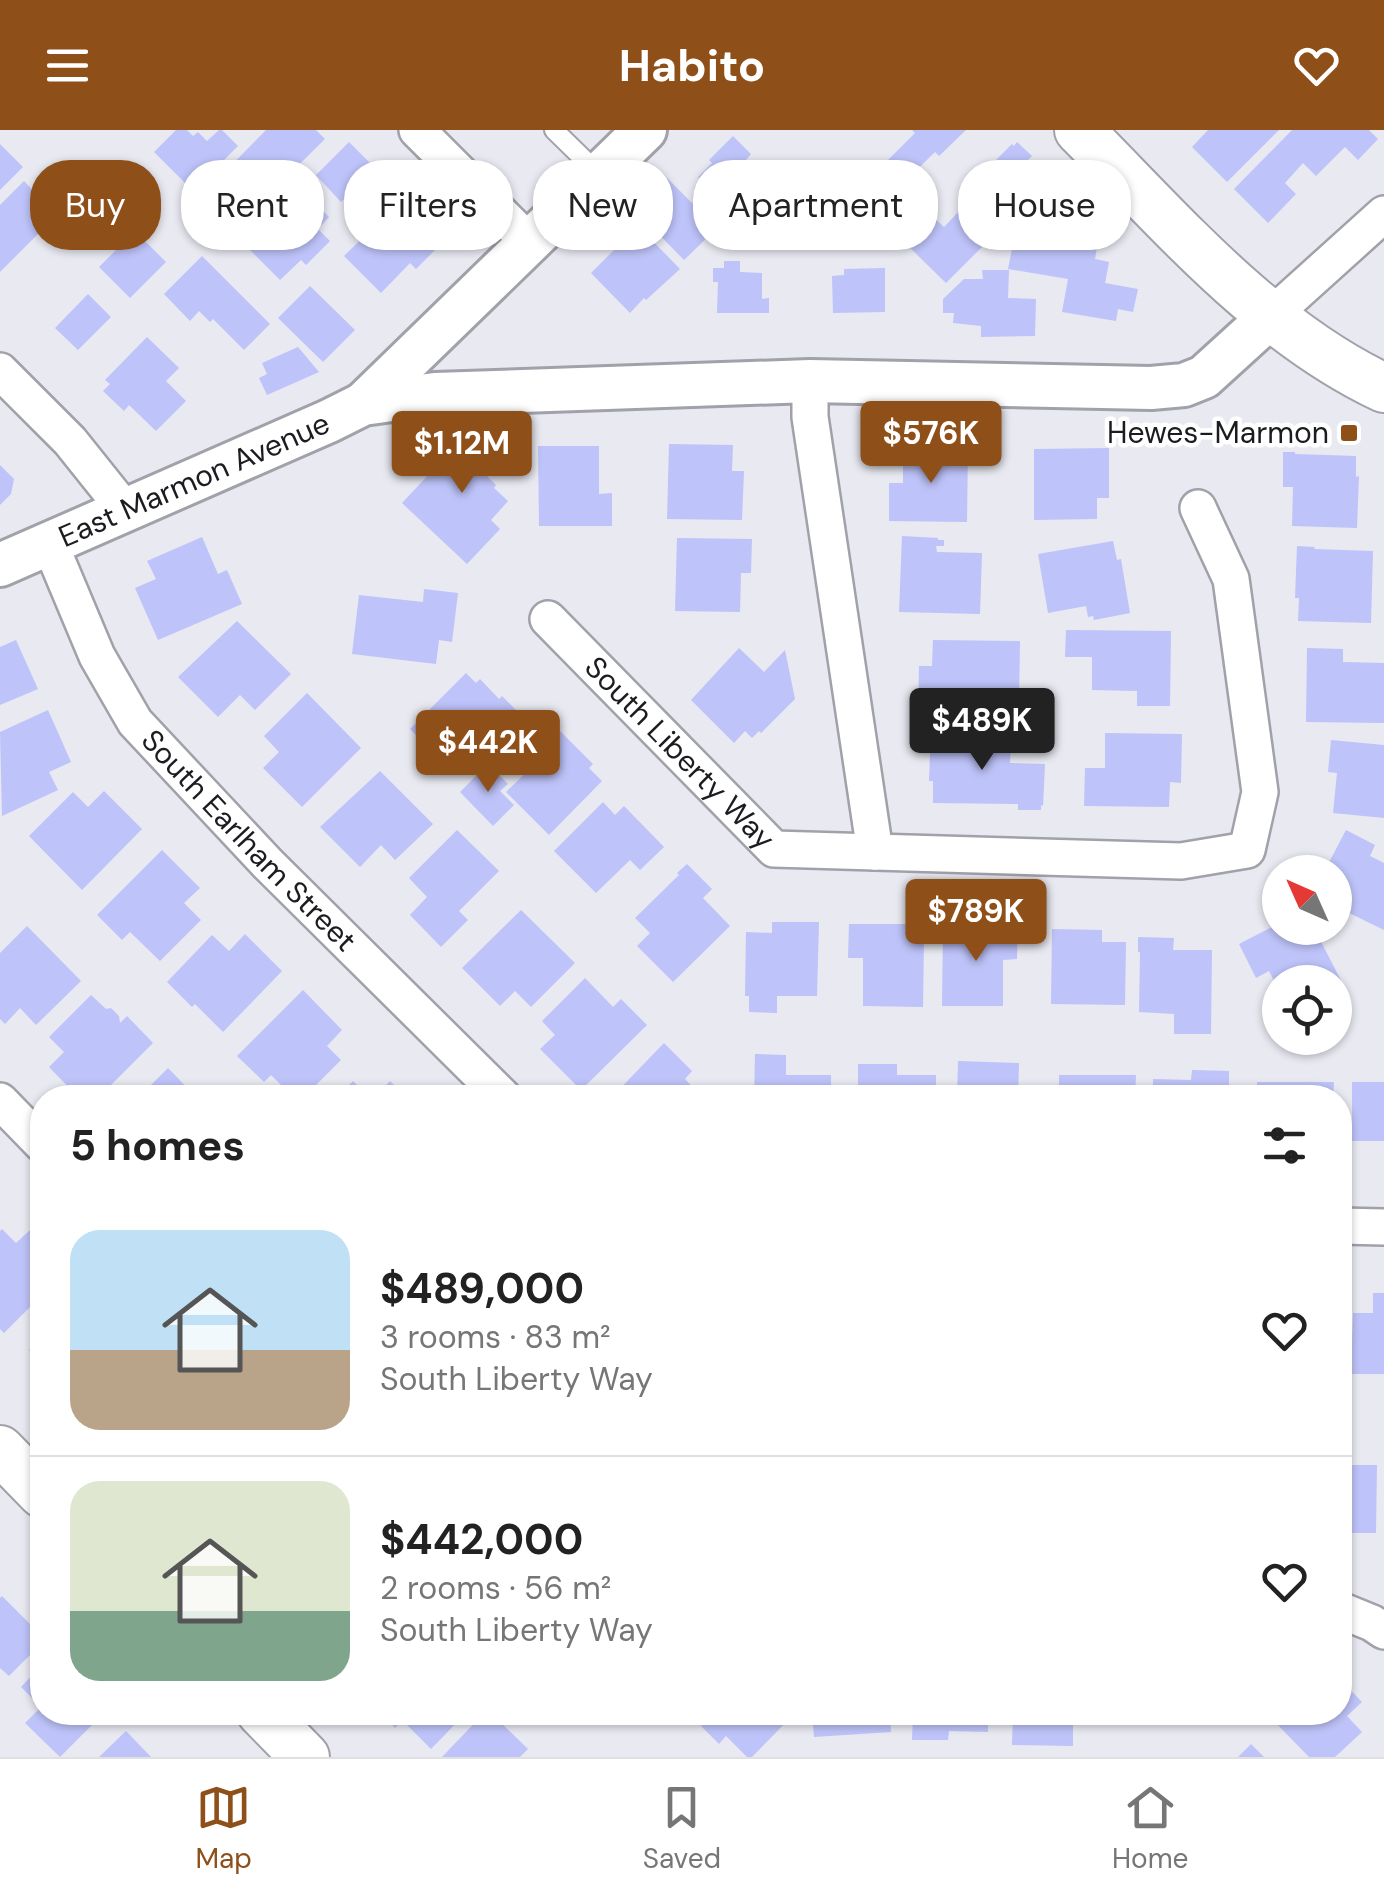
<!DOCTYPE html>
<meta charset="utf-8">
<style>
:root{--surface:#fff;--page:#f6f6f6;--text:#222;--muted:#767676;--line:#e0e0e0;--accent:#8f4f19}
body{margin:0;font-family:"DM Sans",sans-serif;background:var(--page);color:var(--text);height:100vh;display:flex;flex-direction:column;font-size:38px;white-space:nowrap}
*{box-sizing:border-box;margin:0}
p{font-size:32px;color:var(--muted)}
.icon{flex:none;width:55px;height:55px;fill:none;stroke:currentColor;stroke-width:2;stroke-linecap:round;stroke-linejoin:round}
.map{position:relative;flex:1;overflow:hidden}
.details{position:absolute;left:30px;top:955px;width:1322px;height:640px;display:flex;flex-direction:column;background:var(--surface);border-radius:40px;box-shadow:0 2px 8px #0004}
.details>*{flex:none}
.top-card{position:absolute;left:30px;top:30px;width:1325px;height:90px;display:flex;gap:20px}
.needle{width:65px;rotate:315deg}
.fabs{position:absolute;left:1262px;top:725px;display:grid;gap:20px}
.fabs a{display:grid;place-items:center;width:90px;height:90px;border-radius:50%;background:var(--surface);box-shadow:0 2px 8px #0004;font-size:50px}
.price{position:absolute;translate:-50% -85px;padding:0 22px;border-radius:10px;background:var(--accent);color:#fff;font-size:32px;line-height:65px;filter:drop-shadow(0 2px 5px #0008)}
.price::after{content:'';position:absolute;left:50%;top:60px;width:30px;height:22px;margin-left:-15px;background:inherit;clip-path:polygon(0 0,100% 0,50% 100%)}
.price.selected{background:#222;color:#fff}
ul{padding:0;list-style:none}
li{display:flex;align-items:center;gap:30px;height:250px;padding:0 40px}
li+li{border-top:2px solid var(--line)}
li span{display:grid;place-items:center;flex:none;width:280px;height:200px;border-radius:30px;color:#555}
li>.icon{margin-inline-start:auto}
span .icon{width:120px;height:120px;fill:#fffc;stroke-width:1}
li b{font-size:42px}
h2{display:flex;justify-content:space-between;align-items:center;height:120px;padding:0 40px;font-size:42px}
.pill{padding:0 35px;border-radius:40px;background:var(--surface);box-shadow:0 2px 8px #0004;font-size:35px;line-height:90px}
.pill.selected{background:var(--accent);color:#fff}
header{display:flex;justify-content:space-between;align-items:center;height:130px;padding:0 40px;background:var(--accent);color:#fff;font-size:45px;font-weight:700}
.dock{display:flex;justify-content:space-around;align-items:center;height:140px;border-top:2px solid var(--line);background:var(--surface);font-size:28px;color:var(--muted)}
.dock a{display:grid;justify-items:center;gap:5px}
.dock .selected{color:var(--accent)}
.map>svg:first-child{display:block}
</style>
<header><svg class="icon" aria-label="menu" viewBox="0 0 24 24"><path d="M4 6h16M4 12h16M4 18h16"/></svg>Habito<svg class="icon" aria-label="heart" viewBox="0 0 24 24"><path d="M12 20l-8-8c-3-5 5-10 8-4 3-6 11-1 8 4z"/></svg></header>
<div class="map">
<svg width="1384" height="1627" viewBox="0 0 1384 1627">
<rect width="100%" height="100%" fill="#e8e9f1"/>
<g fill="#bec3f9">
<polygon points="176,0 187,0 193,6 198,2 207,11 219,0 222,0 238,16 193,61 154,22"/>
<polygon points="266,0 316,0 325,9 233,100 200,67"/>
<polygon points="912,0 966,0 939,26 935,22 892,64 897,69 866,100 838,71 868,40 873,45 915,3"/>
<polygon points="1208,0 1279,0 1227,52 1192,17"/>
<polygon points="1292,0 1369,0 1378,9 1358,30 1345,17 1316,46 1303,33 1285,53 1296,64 1268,93 1234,59"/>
<polygon points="733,6 751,24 746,30 762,47 766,42 783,59 791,51 817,78 797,99 772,73 747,97 698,47 712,33 709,30"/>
<polygon points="349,12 372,35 367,40 370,43 341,72 316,45"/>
<polygon points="1017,12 1032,26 1028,30 1031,32 991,73 972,54 1012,14 1014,16"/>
<polygon points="0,14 23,37 0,60"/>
<polygon points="662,43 717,98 684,130 630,75"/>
<polygon points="24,51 39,67 32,74 50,92 0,142 0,75"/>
<polygon points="306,63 329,87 318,99 330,111 306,135 301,130 280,150 249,119"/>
<polygon points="399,72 441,114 416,139 410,133 381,163 344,126"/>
<polygon points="963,77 993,106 946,153 904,112 931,85 944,97"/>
<polygon points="1049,81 1063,84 1061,95 1070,97 1067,113 1097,118 1095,129 1109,132 1105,153 1138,159 1133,182 1118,179 1116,191 1062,182 1068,149 1008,139 1013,114 1022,116 1025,98"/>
<polygon points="638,96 680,139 646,170 644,168 630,183 591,143"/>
<polygon points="135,101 166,132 130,168 99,137"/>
<polygon points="202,126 270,194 244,220 213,189 210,192 199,181 190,191 164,164"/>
<polygon points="724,131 740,131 740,142 762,143 762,169 769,168 769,183 717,183 718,152 713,152 713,138 724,138"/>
<polygon points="885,138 885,182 833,183 832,146 844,145 844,139"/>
<polygon points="982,140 1009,140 1008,168 1036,169 1035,206 981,207 981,196 953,193 954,183 943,183 943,169 964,149 983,149"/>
<polygon points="310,156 355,200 323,232 278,188"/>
<polygon points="88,164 111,187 78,220 55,198"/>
<polygon points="147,207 179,238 166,251 186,271 156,301 129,275 124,281 103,261 110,254 105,250"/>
<polygon points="298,217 319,242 267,265 259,248 267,244 262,233"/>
<polygon points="484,303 487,306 491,303 502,313 499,316 502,319 498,325 508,334 496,346 491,342 487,346 496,355 494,358 508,371 491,390 500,399 467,434 402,373 464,307 469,311 475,305 479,309"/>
<polygon points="669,314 733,315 732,341 744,341 742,390 667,389"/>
<polygon points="538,316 599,316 599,364 612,363 612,396 539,396"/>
<polygon points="903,316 968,316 967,392 889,391 889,353 903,353"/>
<polygon points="1109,318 1109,368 1097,368 1097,389 1034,390 1034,319"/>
<polygon points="1283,322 1295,322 1295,324 1356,326 1356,347 1359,346 1357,398 1292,396 1293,357 1283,357"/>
<polygon points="0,335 14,349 11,364 0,375"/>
<polygon points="902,406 938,408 938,410 944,410 944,416 936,416 937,422 982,423 980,484 899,482"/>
<polygon points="202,407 218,444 227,440 242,474 158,510 135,458 156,449 147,431"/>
<polygon points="677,408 752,409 751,443 741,443 740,482 675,481"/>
<polygon points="1113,411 1117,430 1121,429 1130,483 1094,490 1093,486 1088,487 1086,476 1048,483 1038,424"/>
<polygon points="1297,416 1315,417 1314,419 1373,421 1371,493 1298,491 1299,468 1295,468"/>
<polygon points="424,459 458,463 452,512 439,510 436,534 352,524 359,465 423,472"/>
<polygon points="237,491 291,544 255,580 240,565 218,587 178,547"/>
<polygon points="1066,500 1171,501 1170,576 1137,576 1137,561 1092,560 1092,527 1065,527"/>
<polygon points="16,510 38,559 0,575 0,517"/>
<polygon points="933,510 1020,511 1019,570 954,569 953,586 918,586 919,536 932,536"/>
<polygon points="739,518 764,542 785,520 795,569 761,603 759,601 752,608 745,601 734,613 691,570"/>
<polygon points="1307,518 1343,519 1343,532 1384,533 1384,593 1306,592"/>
<polygon points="466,543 476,553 480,549 499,569 502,566 523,587 473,637 459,622 446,635 410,599"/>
<polygon points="307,563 361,618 302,677 263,638 279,622 264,606"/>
<polygon points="48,580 71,632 49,642 58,660 2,686 0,602"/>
<polygon points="554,595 593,634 589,638 602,651 549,705 506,662 535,634 525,624"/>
<polygon points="931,599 966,600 965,611 1011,613 1010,633 1045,634 1043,676 1041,675 1041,680 1018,680 1018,674 933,673 933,651 929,651"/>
<polygon points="1105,603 1182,604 1181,653 1170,652 1169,677 1084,676 1085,638 1105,638"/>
<polygon points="1331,610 1384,615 1384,688 1333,683 1337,643 1328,642"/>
<polygon points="488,634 508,654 500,661 514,675 493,696 460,662"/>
<polygon points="380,641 433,694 395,730 381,715 360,737 320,697"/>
<polygon points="104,661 142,699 82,760 29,706 73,662 88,677"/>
<polygon points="603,672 615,685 624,676 664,717 640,740 630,730 596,763 554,721"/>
<polygon points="457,700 499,741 459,781 468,790 441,817 410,785 427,767 409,748"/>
<polygon points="1346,700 1375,715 1370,726 1384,733 1384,800 1335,776 1335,742 1324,742"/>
<polygon points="162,720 200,758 184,773 201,790 160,831 130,802 122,810 97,785"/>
<polygon points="687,734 712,759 703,768 730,796 673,852 637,816 650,803 635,788 679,745 677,743"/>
<polygon points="521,780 575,833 531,877 515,861 500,876 462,838"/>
<polygon points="772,792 819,792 817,866 777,866 777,883 749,882 749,866 745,866 746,802 772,803"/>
<polygon points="1280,793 1280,798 1314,798 1350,868 1335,876 1335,852 1280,852 1280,863 1269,841 1256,848 1239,814"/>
<polygon points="849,794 907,794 907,808 924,808 923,877 863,876 863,828 848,828"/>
<polygon points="27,796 81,851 36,895 20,878 5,894 0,889 0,823"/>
<polygon points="943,796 1018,797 1017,829 1003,830 1003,876 942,876"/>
<polygon points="1052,799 1102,800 1102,812 1126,812 1125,875 1051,874"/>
<polygon points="245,804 282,841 223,902 195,874 192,877 167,852 212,805 229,821"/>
<polygon points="1138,807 1174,808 1173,820 1212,820 1211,904 1174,904 1174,884 1139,882 1140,822 1138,822"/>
<polygon points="585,848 613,877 621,869 647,895 581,960 540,919 555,905 542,891"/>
<polygon points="303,860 342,900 327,916 341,930 303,968 294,968 271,945 264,952 237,926"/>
<polygon points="91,865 106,879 111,878 119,886 120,893 127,886 153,913 98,968 79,968 49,937 64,922 49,907"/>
<polygon points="664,913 692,941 685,949 703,968 611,968"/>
<polygon points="755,924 786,925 786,945 831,945 831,968 754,968"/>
<polygon points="958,931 1019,933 1018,968 957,968"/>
<polygon points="858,934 897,934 897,945 936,945 936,968 858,968"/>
<polygon points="168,938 197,968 138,968"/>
<polygon points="1192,940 1229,941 1229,968 1153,968 1153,949 1191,950"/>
<polygon points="1059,945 1136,945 1135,968 1059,968"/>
<polygon points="353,951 370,968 336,968"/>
<polygon points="390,951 407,968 373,968"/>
<polygon points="1257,952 1334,952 1333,968 1257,968"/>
<rect x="1352" y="952" width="32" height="59"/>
<polygon points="2,1099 16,1113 30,1100 42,1112 42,1165 4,1203 0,1199 0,1101"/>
<polygon points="1373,1163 1384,1163 1384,1244 1351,1244 1353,1183 1373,1183"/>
<polygon points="42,1207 42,1234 29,1220"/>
<polygon points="1340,1335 1377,1335 1376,1403 1340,1403"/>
<polygon points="2,1466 42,1506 42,1513 9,1546 0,1538 0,1468"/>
<polygon points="42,1535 42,1582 105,1582 60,1627 25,1593 41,1577 21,1557"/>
<polygon points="1340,1549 1362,1572 1347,1586 1362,1602 1335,1627 1309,1627 1265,1582 1340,1582"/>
<polygon points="380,1582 467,1582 431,1619 402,1590 395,1598"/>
<polygon points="485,1582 490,1582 528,1619 520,1627 442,1627"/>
<polygon points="714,1582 791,1582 793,1585 752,1627 747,1627 726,1606 719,1614 701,1596"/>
<polygon points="812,1582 890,1582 891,1602 814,1607"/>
<polygon points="913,1582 988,1582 988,1602 949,1601 948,1610 912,1610"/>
<polygon points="1013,1582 1073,1582 1073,1616 1012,1615"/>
<polygon points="1122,1582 1182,1582 1182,1589 1121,1588"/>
<polygon points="126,1601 151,1627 99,1627"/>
<polygon points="1251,1614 1264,1627 1238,1627"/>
</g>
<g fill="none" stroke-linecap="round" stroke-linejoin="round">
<g stroke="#a0a1a9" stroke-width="22">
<polyline id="service" points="554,0 600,45"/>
</g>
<g stroke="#a0a1a9" stroke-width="40">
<g id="minor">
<polyline points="417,0 530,113"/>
<polyline points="1271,186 1384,84"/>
<polyline points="0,241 70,311 126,381"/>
<polyline points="810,251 810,287 875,722"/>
<path id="s1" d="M50,414L97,526L135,592L268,734L504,968"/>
<path id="s2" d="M548,489L774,719L1181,731L1247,720L1260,662L1231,449L1198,378"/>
<polyline points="0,971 42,1014"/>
<polyline points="1340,1096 1384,1097"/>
<polyline points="1340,1480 1372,1493 1384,1501"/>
</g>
</g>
<g stroke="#a0a1a9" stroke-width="48">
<g id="tertiary">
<polyline points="363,274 645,0"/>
<path id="s3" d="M0,435L329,291L363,274L435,264L810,251L1151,258L1184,255L1204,247L1271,186"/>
</g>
</g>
<g stroke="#a0a1a9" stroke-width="52">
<g id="secondary">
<path d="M1079,0C1172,93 1263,201 1384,258"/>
<polyline points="0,1320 42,1363"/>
<polyline points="261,1582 305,1627"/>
</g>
</g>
<use href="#service" stroke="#fff" stroke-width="18"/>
<use href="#minor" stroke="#fff" stroke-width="35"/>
<use href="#tertiary" stroke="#fff" stroke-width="42"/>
<use href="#secondary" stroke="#fff" stroke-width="48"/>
</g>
<rect fill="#8f4f19" stroke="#fff" stroke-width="4" x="1339" y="293" width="20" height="20" rx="5"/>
<g text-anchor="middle" stroke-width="9" stroke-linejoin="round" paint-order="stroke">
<g font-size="30" fill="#1b1c1f" stroke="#fff" text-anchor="end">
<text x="1329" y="313">Hewes-Marmon</text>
</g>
<g font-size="30" fill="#1b1c1f" stroke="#fff">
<text dy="10" stroke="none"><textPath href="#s3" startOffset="212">East Marmon Avenue</textPath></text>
<text dy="10" stroke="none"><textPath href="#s2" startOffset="188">South Liberty Way</textPath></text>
<text dy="10" stroke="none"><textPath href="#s1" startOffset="362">South Earlham Street</textPath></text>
</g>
</g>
</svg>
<div class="fabs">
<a><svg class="needle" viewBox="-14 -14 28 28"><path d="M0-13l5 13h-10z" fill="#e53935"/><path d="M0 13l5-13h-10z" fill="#767676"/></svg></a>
<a><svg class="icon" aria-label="locate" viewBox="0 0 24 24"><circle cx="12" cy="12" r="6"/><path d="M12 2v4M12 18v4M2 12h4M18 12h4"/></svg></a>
</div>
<b class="price" style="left:931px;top:356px">$576K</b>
<b class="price" style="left:462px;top:366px">$1.12M</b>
<b class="price selected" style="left:982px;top:643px">$489K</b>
<b class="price" style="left:488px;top:665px">$442K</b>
<b class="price" style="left:976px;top:834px">$789K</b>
<div class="top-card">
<a class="pill selected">Buy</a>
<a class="pill">Rent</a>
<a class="pill">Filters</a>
<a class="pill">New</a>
<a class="pill">Apartment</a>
<a class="pill">House</a>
</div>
<section class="details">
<h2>5 homes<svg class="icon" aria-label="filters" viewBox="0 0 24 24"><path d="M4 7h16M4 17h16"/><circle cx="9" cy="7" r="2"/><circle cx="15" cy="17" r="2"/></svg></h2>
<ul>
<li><span style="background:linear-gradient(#bfe0f5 60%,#b9a48a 0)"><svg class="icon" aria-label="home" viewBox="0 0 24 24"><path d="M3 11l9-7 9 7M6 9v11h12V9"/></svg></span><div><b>$489,000</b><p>3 rooms · 83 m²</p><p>South Liberty Way</p></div><svg class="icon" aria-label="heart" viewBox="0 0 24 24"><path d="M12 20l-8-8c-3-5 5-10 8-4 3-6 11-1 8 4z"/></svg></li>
<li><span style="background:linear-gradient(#dfe7d0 65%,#7fa58c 0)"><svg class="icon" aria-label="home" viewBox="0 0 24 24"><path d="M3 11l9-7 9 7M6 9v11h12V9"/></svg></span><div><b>$442,000</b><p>2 rooms · 56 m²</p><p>South Liberty Way</p></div><svg class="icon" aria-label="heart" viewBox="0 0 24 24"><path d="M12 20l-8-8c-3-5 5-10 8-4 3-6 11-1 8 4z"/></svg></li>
</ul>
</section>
</div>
<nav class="dock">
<a class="selected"><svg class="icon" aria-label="map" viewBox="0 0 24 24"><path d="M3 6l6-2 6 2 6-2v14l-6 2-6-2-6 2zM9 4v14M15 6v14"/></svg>Map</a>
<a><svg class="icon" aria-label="saved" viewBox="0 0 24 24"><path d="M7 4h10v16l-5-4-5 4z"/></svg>Saved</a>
<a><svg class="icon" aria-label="home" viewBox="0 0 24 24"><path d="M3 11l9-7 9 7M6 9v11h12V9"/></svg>Home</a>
</nav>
